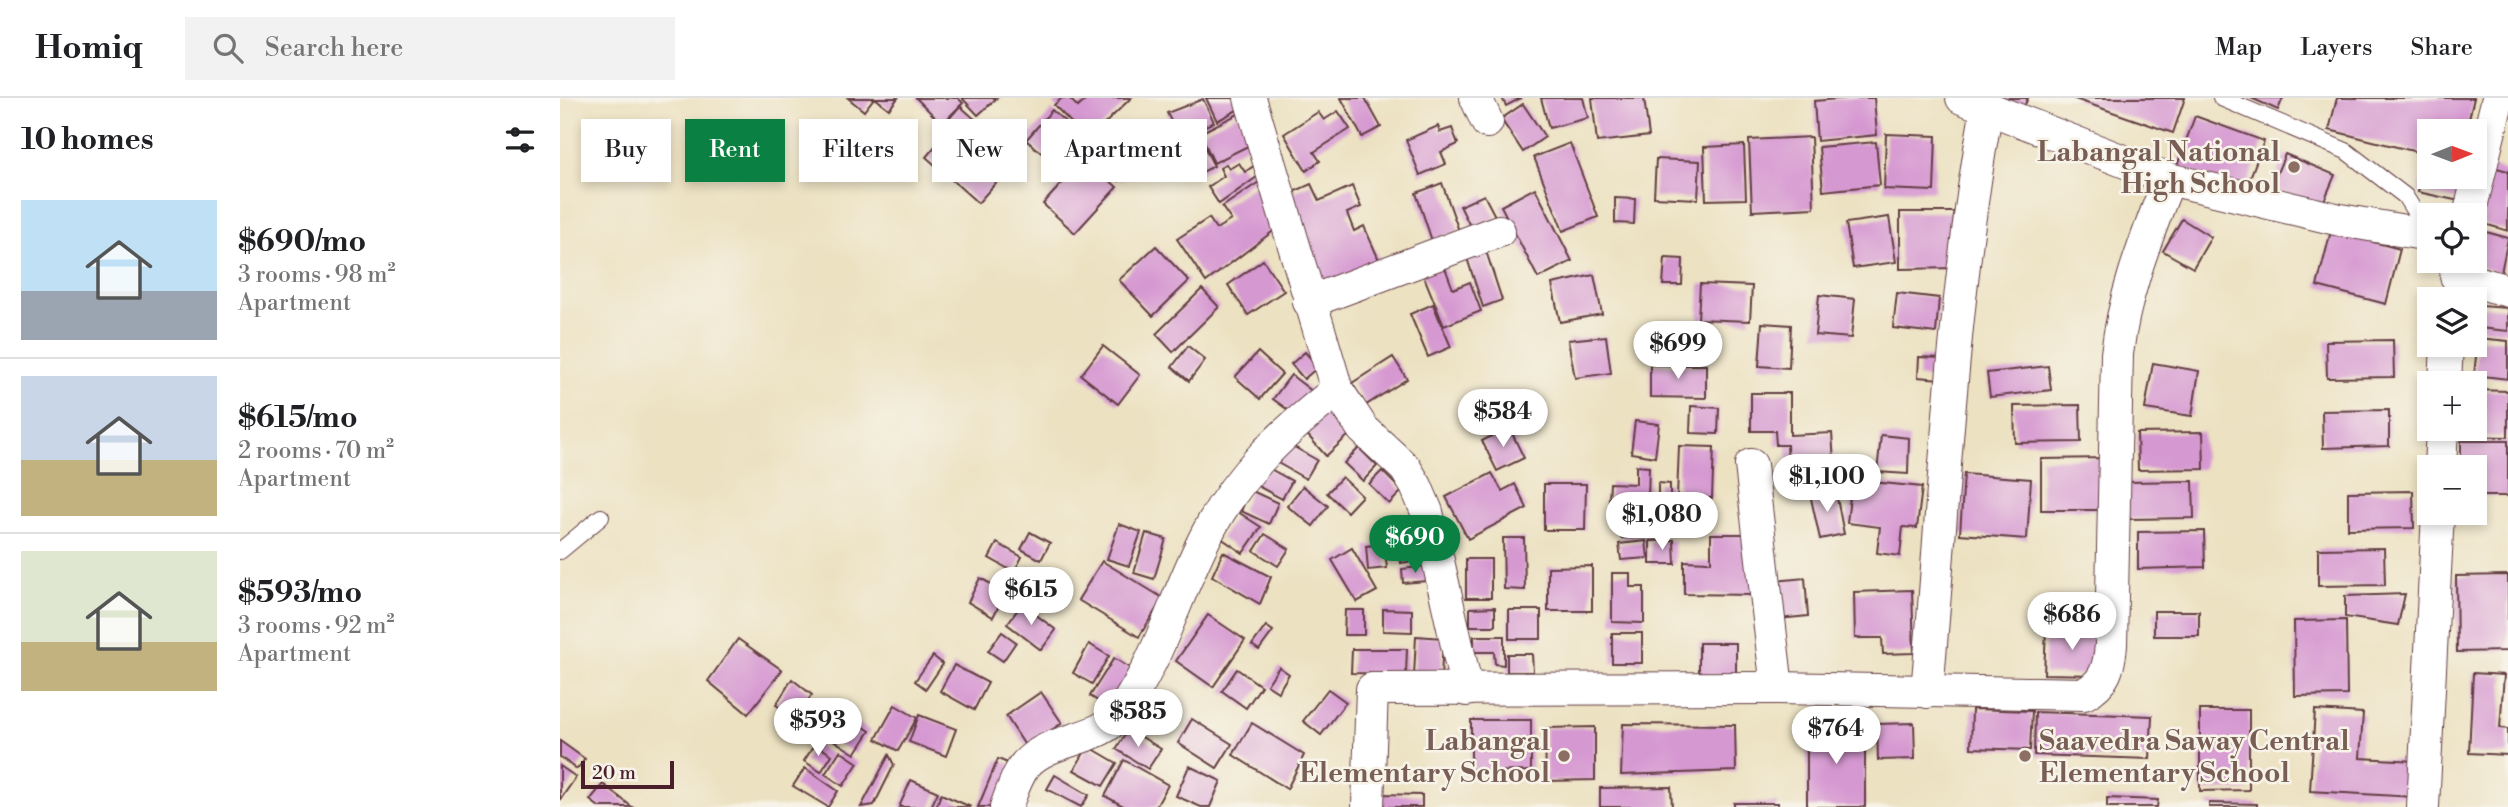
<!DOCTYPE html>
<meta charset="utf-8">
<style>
:root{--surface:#fff;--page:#f2f2f2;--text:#202124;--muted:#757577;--line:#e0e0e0;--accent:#0b8043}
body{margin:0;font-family:"Libre Bodoni",serif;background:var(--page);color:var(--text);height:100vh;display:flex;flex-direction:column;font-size:26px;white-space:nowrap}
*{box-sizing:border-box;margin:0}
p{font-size:23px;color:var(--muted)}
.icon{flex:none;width:38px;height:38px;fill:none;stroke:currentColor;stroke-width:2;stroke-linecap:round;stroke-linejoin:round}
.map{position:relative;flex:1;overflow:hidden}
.sheet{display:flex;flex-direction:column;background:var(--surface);width:560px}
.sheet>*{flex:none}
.guide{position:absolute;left:21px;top:21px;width:665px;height:63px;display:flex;gap:14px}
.needle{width:46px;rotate:89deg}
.tools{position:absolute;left:1857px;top:21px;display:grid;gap:14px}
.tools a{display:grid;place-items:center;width:70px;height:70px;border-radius:0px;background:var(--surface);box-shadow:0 4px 10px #0003;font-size:35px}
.scale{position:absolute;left:21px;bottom:18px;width:93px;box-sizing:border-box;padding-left:7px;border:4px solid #4a1f2b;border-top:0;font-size:19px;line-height:24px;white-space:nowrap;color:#4a1f2b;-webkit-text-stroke:5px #f7f3e8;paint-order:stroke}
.price{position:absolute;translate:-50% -60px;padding:0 16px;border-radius:24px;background:#fff;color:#222;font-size:23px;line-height:46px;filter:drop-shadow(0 2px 4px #0008)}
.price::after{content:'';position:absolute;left:50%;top:42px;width:21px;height:16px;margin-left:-10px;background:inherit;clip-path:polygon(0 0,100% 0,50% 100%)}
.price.on{background:var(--accent);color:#fff}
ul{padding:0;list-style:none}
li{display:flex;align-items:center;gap:21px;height:175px;padding:0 21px}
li+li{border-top:2px solid var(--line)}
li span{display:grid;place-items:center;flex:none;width:196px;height:140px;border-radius:0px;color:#555}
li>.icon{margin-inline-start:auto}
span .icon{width:84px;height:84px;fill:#fffc;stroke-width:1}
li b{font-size:30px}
h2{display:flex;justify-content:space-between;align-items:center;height:84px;padding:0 21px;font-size:30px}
.chip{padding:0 24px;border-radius:0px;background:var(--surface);box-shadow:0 4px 10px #0003;font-size:24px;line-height:63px}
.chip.on{background:var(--accent);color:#fff}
header{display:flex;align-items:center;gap:42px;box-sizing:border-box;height:98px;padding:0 35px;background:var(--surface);border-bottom:2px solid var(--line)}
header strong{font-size:33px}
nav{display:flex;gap:38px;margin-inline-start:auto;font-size:24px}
.search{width:490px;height:63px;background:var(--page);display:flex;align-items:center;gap:18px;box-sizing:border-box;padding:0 24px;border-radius:0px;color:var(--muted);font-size:26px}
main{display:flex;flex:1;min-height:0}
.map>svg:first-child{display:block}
</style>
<header>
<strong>Homiq</strong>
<div class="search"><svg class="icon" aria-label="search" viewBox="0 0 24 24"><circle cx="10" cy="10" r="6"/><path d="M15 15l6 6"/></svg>Search here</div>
<nav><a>Map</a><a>Layers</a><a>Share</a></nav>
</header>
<main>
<section class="sheet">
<h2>10 homes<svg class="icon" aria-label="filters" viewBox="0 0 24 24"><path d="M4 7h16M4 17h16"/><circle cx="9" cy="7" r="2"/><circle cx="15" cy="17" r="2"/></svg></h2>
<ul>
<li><span style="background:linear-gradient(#bfe0f5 65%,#9aa5b1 0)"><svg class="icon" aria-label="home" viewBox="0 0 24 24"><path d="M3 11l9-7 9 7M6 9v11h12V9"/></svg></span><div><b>$690/mo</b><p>3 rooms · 98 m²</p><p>Apartment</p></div></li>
<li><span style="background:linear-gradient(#c9d6e8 60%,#c2b280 0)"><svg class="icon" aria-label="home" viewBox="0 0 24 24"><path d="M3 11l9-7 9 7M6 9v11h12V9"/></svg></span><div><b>$615/mo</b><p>2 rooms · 70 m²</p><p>Apartment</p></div></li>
<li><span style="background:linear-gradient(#dfe7d0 65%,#c2b280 0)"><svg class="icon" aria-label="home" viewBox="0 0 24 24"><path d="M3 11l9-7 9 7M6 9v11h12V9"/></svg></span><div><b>$593/mo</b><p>3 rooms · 92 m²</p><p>Apartment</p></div></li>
</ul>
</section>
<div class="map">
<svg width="1948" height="709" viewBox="0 0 1948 709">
<rect width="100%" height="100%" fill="#f7f3e8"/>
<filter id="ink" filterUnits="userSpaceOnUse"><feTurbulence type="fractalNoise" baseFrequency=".0143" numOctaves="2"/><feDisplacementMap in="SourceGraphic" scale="14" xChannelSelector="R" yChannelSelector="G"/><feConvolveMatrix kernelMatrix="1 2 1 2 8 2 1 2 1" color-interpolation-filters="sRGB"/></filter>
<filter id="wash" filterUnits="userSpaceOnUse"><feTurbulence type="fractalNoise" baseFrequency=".00686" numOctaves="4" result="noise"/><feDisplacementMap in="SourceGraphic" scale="28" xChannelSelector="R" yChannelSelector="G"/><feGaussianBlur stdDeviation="1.57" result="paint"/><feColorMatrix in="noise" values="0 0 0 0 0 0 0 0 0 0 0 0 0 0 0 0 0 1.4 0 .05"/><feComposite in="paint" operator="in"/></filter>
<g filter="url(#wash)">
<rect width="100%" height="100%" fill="#ece1c1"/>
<g id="blocks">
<g fill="#d698d1">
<polygon points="288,0 314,0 304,13"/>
<polygon points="315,0 338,0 329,11"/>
<polygon points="356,0 398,0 403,5 382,26"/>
<polygon points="402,0 437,0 418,17"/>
<polygon points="502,0 509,0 518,9 528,0 571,0 528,42 494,7"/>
<polygon points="646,0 674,0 679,11 657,23"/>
<polygon points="781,0 805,0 821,29 802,39"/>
<polygon points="942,0 961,0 946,8"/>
<polygon points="981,0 1023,0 1028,20 989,30"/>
<polygon points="1032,0 1084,0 1089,38 1037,44"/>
<polygon points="1290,0 1314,0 1317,37 1257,43 1254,3"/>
<polygon points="1425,0 1468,0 1461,15"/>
<polygon points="1512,0 1625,0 1613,35"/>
<polygon points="1691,0 1723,0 1718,12"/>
<polygon points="1777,0 1914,0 1906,33 1869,33 1869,57 1769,32"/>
<polygon points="643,1 654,24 639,31 640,35 678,16 692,46 654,65 640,35 621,44 607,15"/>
<polygon points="963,6 985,39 963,54 941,21"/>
<polygon points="400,8 435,39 418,59 441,79 418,105 366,59 389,32 383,28"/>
<polygon points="492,12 522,39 497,68 466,42"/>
<polygon points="778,13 790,31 754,54 760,63 746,73 724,36 758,14 764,22"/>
<polygon points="1635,18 1704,43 1685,93 1617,68"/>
<polygon points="878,28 880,34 892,30 898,46 881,54 886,66 860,77 846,42"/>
<polygon points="1326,36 1376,38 1374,93 1324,91"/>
<polygon points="639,38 654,68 635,78 619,49"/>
<polygon points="1251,39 1254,110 1192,113 1189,42"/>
<polygon points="559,44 577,70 559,83 541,57"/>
<polygon points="1316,44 1320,87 1263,93 1259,49"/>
<polygon points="1010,45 1038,119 1003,133 974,59"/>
<polygon points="1184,47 1186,101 1146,102 1144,49"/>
<polygon points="1725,56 1775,77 1761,110 1711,89"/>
<polygon points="1867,58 1869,79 1909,79 1904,104 1858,94"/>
<polygon points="525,60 557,89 515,135 483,106"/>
<polygon points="1096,61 1140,63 1138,101 1094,99"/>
<polygon points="679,65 685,74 695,67 701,76 659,106 648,89 664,78 660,70 666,66 669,71"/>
<polygon points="1933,69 1948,73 1948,133 1918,124"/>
<polygon points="699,84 716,131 646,184 617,141 649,120 656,131 671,122 662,109"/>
<polygon points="882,85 899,133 872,143 856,95"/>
<polygon points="751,86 759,103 792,88 801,109 787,115 794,133 804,128 820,164 760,191 731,95"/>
<polygon points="975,90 1012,163 978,180 941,108"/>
<polygon points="924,97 936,120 912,132 900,108"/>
<polygon points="1055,100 1075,101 1074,126 1055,125"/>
<polygon points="1340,114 1397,114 1397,170 1340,171"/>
<polygon points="1329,119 1336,164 1293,170 1286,125"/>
<polygon points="1622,121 1651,139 1633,170 1603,153"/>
<polygon points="1919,132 1948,140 1941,175 1910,166 1914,163"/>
<polygon points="1771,133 1840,151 1826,206 1757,188"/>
<polygon points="596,148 629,183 593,218 559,182"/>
<polygon points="926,153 942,202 923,209 907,160"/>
<polygon points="1105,160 1123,161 1122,187 1103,187"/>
<polygon points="703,162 724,193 688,217 668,187"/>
<polygon points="884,167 893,191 910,184 921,213 884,228 863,176"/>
<polygon points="1034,177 1042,216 1000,224 992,186"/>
<polygon points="1140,186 1192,188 1190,223 1138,221"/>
<polygon points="642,191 659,209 613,254 596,236"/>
<polygon points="1337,195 1379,200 1376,235 1333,230"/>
<polygon points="1259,197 1295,201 1291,240 1255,237"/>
<polygon points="873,206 891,249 868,259 850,216"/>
<polygon points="1921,208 1948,210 1948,233 1919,230"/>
<polygon points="1202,225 1231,227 1229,270 1199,268"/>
<polygon points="1102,226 1130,228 1128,260 1101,259"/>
<polygon points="1046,238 1051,275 1015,280 1008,242"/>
<polygon points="1918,240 1948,243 1948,281 1914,277"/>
<polygon points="1833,242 1834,279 1767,280 1766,243"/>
<polygon points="543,248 580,277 558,306 521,277"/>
<polygon points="628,248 645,262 629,283 612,269"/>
<polygon points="698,254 722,276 700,301 675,279"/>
<polygon points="745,254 758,269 744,281 731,266"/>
<polygon points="833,259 847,281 806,307 792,285"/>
<polygon points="1359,259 1381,260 1380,281 1358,279"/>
<polygon points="1593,265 1639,273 1632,318 1585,311"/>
<polygon points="1090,267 1146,267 1146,300 1090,299"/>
<polygon points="1488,268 1491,292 1430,299 1427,275"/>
<polygon points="731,277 753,294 735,317 713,301"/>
<polygon points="1914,292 1948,293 1948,339 1900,338 1900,331 1914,331"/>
<polygon points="1191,295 1230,295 1230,337 1272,335 1275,380 1229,383 1227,347 1216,347 1215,333 1191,333"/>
<polygon points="1520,307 1521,344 1455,345 1454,308"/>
<polygon points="1131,308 1159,310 1158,336 1130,335"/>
<polygon points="767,311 790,336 766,358 744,333"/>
<polygon points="1829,312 1829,348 1763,350 1762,313"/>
<polygon points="1075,323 1099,326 1095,359 1071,355"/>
<polygon points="949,329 964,360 937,373 922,343"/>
<polygon points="1643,334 1644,371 1578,372 1577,335"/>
<polygon points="1321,337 1349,340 1348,376 1317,374"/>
<polygon points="1901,343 1948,343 1948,398 1914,398 1914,369 1901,369"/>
<polygon points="727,345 757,362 746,381 716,364"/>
<polygon points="1119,348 1154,349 1152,400 1117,399"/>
<polygon points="799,350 817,368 803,383 784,365"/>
<polygon points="1547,360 1547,412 1481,412 1481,361"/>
<polygon points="705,368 732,383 722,401 694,386"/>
<polygon points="1076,368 1089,369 1088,400 1080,399 1079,404 1049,403 1050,385 1076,386"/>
<polygon points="822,373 842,393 829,406 809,386"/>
<polygon points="932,375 942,393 955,386 967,410 908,441 886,399"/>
<polygon points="1404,376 1471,381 1467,441 1400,436"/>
<polygon points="782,379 802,398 787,414 767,395"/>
<polygon points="1292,382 1362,389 1357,430 1343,429 1340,458 1317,455 1320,429 1287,425"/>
<polygon points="1633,383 1634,420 1568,421 1568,384"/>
<polygon points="1098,385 1110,386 1110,404 1098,404"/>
<polygon points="984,386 1026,386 1025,432 984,432"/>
<polygon points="743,388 768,408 753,428 727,408"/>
<polygon points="1275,390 1284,436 1260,441 1250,396"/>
<polygon points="690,392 718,405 709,426 681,413"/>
<polygon points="1853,393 1854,430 1788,431 1788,394"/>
<polygon points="678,414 701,429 683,455 661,440"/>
<polygon points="1091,420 1091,439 1061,440 1060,421"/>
<polygon points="559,426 581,434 569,468 547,461"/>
<polygon points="1644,433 1645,469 1578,471 1578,434"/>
<polygon points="470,434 490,445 481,462 461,451"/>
<polygon points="586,435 606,441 594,481 574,475"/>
<polygon points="705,436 729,451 718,468 694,453"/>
<polygon points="1151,436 1193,436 1193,497 1124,496 1124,463 1151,464"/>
<polygon points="837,438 839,460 830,461 828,439"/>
<polygon points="943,440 964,440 965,492 944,491"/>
<polygon points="1114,442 1115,466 1090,466 1090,443"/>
<polygon points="1086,443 1088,460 1061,462 1059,446"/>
<polygon points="851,444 853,463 841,465 840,445"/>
<polygon points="437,445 462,459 454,474 429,460"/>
<polygon points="824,446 827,470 808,472 806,448"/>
<polygon points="792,450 817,493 797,504 772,462"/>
<polygon points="1824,450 1825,487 1758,488 1758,451"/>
<polygon points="663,454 711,479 700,506 652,478"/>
<rect x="906" y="461" width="25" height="39"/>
<polygon points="542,463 603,500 579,539 518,502"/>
<polygon points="866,468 867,483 843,485 842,471"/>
<polygon points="1032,468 1032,513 988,513 988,469"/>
<polygon points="467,475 491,492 480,507 456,491"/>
<polygon points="1052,475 1070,475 1070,489 1084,489 1084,525 1052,524"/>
<polygon points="1948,477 1948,553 1897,554 1896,478"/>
<polygon points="420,480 446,494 433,519 408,504"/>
<polygon points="1245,480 1248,518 1219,521 1215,483"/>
<polygon points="1352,492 1354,555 1323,556 1322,540 1295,540 1294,494"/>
<polygon points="1845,496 1838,527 1785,519 1785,498"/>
<polygon points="462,506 496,532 481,552 447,526"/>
<polygon points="935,509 935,528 910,528 910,510"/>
<polygon points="823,511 852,512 852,534 823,533"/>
<polygon points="785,512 804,512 804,537 784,537"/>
<rect x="949" y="512" width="32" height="29"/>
<rect x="1594" y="513" width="45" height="25"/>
<polygon points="648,517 685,542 653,589 616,563"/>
<polygon points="1786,522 1787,597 1735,598 1734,523"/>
<polygon points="706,528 713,533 699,552 692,547"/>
<polygon points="1486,531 1539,532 1538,577 1484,576"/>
<polygon points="442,534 456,544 443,563 428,553"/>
<rect x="1052" y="535" width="30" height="30"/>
<polygon points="856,538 883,540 881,580 854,578"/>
<polygon points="914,538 944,538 944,567 935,566 934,554 914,554"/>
<polygon points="178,541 222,572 188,616 148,583"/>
<rect x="1139" y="545" width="37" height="32"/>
<polygon points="529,546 549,558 532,586 513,575"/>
<polygon points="792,551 847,551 846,576 791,575"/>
<polygon points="947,556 972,556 973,574 947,574"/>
<polygon points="373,558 383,566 366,591 355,583"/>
<polygon points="554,560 573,572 549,610 530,598"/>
<polygon points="394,567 428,585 414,612 380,593"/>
<polygon points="719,569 729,576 718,594 707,587"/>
<polygon points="677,571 701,588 686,610 662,593"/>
<polygon points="1913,575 1944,577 1940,630 1948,631 1948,657 1909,655"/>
<polygon points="232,581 252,597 235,619 216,607"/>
<polygon points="768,591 786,604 761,637 743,623"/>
<polygon points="481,594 502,625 466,649 446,618"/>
<polygon points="594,606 609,615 595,637 580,628"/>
<polygon points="335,607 357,620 338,653 316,641"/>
<polygon points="1412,611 1472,613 1470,652 1411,650"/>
<polygon points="1640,612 1689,612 1689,692 1640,693"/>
<polygon points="1755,612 1803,615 1800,660 1856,663 1854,699 1750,693"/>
<polygon points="1475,614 1592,618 1590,661 1474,657"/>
<polygon points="359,617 396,631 386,658 349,644"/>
<polygon points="289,619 310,633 295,656 273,642"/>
<polygon points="632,621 672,646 657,670 618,645"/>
<polygon points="911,622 971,622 971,673 911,674"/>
<polygon points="692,625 744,657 727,691 673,657"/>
<polygon points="1354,625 1355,661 1318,662 1317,626"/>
<polygon points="1063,626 1175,627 1176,673 1061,677"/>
<rect x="1247" y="626" width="58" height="83"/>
<polygon points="1035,629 1035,682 986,683 985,630"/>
<polygon points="569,631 601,651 588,671 556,651"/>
<polygon points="0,643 25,661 17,671 0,659"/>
<polygon points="255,646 272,657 261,674 244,663"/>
<polygon points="528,648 557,665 543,688 514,672"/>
<polygon points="280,653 298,665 283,688 265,676"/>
<polygon points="329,657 334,667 314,707 301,709"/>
<polygon points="438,661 455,668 437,709 418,709"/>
<polygon points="564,662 608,687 596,709 565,709 545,698"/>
<polygon points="0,668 16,679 0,702"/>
<polygon points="629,668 661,683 650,709 641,709 616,698"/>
<polygon points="245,670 278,693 268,709 233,688"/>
<polygon points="495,677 529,697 521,709 487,691"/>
<polygon points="351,682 378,694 371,709 339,709"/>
<polygon points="43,686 72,709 39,709 30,702"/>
<polygon points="1111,689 1112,709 1040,709 1040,690"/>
<polygon points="381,696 411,709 376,709"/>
<polygon points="819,696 862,697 862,709 819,709"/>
<polygon points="1547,700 1598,702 1597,709 1547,709"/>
<rect x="1174" y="705" width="44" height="4"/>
<polygon points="1649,705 1697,706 1697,709 1649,709"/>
</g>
</g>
</g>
<g filter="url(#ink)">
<use href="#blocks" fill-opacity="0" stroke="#623c42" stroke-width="2"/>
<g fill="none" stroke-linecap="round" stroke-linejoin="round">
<g stroke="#623c42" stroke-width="18">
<g id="lane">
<polyline points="1661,0 1786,53 1845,98 1869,137"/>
<polyline points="0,453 41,419"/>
</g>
</g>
<g stroke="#623c42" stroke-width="34">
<g id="street">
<polyline points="690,0 777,292 803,331 845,370 856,388 867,414 907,592"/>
<polyline points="916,0 927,24"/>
<polyline points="1402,0 1609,81 1780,122 1869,137"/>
<polyline points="1909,117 1938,0"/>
<polyline points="1896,178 1948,193"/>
<polyline points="749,204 939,133"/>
<polyline points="1885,285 1887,247"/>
<polyline points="1191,367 1217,590"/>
<polyline points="1880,369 1882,331"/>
<path d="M1367,594C1384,399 1392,203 1427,10"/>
<path d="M446,709C452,694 456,678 466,666C492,638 540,645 562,613C600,560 617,493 647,436C678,375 724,334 777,292"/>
<path d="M808,709L812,591L1217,590L1524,596C1545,585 1549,570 1551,547L1557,256C1564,194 1587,139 1609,81"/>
<polyline points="1863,709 1878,415"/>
</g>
</g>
<use href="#lane" stroke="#fff" stroke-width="16"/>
<use href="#street" stroke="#fff" stroke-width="32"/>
</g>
</g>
<g fill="#8d6e63" stroke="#f7f3e8" stroke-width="2.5">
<circle cx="1734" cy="69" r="7"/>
<circle cx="1004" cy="658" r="7"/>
<circle cx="1465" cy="658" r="7"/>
</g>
<g text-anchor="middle" stroke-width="5" stroke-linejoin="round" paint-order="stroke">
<g font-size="28" font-weight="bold" fill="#785e54" stroke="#f7f3e8" text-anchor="end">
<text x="1720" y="63">Labangal National<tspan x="1720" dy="32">High School</tspan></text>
<text x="990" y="652">Labangal<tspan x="990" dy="32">Elementary School</tspan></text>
<text x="1479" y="652" text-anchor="start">Saavedra Saway Central<tspan x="1479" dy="32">Elementary School</tspan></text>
</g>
</g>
</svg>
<div class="tools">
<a><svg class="needle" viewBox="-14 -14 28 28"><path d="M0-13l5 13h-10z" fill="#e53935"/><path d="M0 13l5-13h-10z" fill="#757577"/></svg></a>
<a><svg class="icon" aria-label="locate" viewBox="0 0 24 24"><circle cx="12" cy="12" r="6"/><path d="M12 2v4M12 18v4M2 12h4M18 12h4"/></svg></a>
<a><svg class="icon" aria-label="layers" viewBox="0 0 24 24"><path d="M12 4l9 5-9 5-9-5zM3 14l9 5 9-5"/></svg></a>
<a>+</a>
<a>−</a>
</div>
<div class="scale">20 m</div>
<b class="price" style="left:1118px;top:283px">$699</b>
<b class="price" style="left:943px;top:351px">$584</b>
<b class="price" style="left:1267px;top:416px">$1,100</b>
<b class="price" style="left:1102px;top:454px">$1,080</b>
<b class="price on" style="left:855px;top:477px">$690</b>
<b class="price" style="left:471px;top:529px">$615</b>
<b class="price" style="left:1512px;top:554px">$686</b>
<b class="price" style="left:578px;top:651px">$585</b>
<b class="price" style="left:258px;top:660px">$593</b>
<b class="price" style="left:1276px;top:668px">$764</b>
<div class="guide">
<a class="chip">Buy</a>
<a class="chip on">Rent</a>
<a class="chip">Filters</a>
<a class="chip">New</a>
<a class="chip">Apartment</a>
</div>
</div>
</main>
